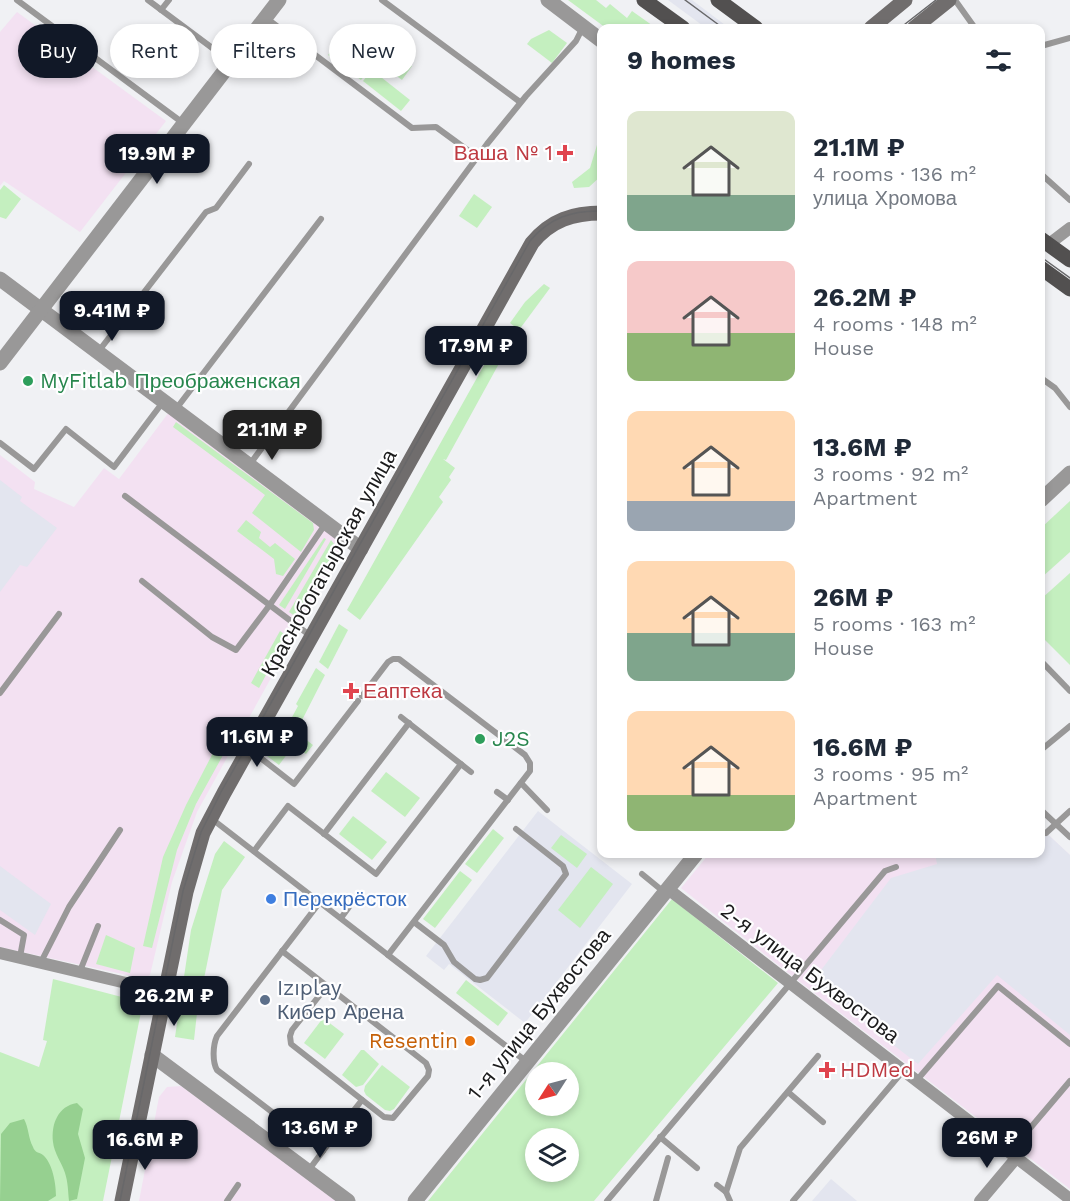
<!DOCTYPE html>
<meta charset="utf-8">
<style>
:root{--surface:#fff;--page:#f6f6f7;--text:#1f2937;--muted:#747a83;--accent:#111827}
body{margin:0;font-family:"Work Sans",sans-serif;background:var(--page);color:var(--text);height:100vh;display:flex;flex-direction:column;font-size:22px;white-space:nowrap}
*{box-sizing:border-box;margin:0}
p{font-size:20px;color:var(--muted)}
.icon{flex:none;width:33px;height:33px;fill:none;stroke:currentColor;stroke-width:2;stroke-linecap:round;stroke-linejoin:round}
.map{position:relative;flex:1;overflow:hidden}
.panel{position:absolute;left:597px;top:24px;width:448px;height:834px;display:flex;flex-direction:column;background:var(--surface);border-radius:12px;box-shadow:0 3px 9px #0003}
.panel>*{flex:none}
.guide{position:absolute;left:18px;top:24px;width:489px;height:54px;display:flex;gap:12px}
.needle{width:39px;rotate:234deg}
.controls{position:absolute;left:525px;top:1062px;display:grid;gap:12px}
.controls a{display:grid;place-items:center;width:54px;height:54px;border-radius:50%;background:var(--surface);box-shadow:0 3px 9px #0003;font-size:30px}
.price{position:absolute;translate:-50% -51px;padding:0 14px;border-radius:12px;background:var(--accent);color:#fff;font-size:20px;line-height:39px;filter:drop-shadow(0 2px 3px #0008)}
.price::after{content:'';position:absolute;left:50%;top:36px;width:18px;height:14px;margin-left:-9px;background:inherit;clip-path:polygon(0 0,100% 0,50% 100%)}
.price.current{background:#222;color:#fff}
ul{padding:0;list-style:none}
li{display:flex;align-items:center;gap:18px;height:150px;padding:0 30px}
li span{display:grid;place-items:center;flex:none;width:168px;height:120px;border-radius:12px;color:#555}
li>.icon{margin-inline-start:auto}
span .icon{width:72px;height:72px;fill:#fffc;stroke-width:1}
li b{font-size:26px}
h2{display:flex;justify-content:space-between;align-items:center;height:72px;padding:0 30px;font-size:26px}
.tag{padding:0 21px;border-radius:27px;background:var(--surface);box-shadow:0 3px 9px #0003;font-size:21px;line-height:54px}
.tag.current{background:var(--accent);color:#fff}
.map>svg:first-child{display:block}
</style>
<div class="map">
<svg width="1070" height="1201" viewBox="0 0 1070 1201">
<rect width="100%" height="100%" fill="#f0f1f4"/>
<g fill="#f3e1f2">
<polygon points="17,12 166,121 80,232 4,181 0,186 0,32"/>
<polygon points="169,412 336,536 341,547 340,553 197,812 172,882 150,975 145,978 140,978 0,947 0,455 35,482 34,489 74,507 104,468 119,479"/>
<polygon points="1041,828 1070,855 1070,1189 787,972 681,888 709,854 1041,854"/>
<polygon points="181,1086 338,1201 139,1201 159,1097 167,1087"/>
</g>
<g fill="#e3e5ef">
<polygon points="668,0 692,0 729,28 706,28"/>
<polygon points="0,480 22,497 20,501 57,528 27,567 20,565 0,592"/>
<polygon points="538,811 632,884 525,1023 449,964 444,970 426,956"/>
<polygon points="1041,828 1070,855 1070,1035 997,975 918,1064 812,982 891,878 937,864 935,854 1041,854"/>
<polygon points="0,866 51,904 35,935 0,910"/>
<polygon points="831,1179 857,1201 812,1201"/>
</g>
<g fill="#c4efbf" fill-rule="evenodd">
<polygon points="568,0 596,0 606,8 610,4 627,18 632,11 656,28 606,28"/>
<polygon points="549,30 567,43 552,63 527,44 531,39"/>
<polygon points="337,44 370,69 361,80 328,55"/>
<polygon points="388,49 412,66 402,80 378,62"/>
<polygon points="372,70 410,100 401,111 363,81"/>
<polygon points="600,135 601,135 601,176 589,187 574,188 572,182 590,168"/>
<polygon points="4,185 21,199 6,219 0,217 0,190"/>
<polygon points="474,194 492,207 477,228 459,216"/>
<polygon points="544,284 550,288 519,330 510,323 525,302"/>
<polygon points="497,342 507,349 446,460 443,459 455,468 449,477 451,480 439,497 443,502 360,620 347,610"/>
<polygon points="176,422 313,523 314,530 301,552 252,513 265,495 173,427"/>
<polygon points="1070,501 1070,552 1041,578 1041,528"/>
<polygon points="246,520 261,532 259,538 270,547 275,543 295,559 283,576 276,574 274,559 237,531"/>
<polygon points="324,538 326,539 285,609 279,605"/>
<polygon points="331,540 334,544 335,551 298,618 289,612"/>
<polygon points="1070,573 1070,665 1041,636 1041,599"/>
<polygon points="339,624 348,630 328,669 319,662"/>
<polygon points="280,631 287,636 259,688 251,683"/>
<polygon points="316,668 325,675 296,732 313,745 306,754 294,745 279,765 267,756 288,718 291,719 298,706 296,704"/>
<polygon points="229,722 238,728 196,804 177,850 152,948 143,946 163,857 186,805"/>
<polygon points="386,772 420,798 405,817 371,791"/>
<polygon points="353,816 387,842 372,860 339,834"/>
<polygon points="493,829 504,838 477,873 465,864"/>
<polygon points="561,835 587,854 577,868 551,848"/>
<polygon points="224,841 245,857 222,890 197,1013 194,1040 175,1037 191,930 215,854"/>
<polygon points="591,867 613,884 580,928 558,910"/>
<polygon points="460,871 472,880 435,928 423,919"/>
<path d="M672,899L778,983L594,1201H428ZM536,1072H568V1106H536ZM536,1138H568V1172H536Z"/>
<polygon points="106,935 135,948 130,973 96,964"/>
<polygon points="53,979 137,1001 140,1005 141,1012 103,1201 0,1201 0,1052 39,1067 47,1041 43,1040"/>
<polygon points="466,980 508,1013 498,1026 456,993"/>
<polygon points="323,1018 344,1034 325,1059 304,1043"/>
<polygon points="361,1050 364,1050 379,1064 363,1085 356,1087 342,1075"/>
<polygon points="382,1065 410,1087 394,1109 390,1111 385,1110 366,1095 364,1091 365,1086"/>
</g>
<g fill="#96d090">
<path d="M77,1103L83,1109L78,1134L85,1158L77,1199L69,1201C68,1191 68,1182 65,1173C62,1163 54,1153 53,1142C51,1124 58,1106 77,1103Z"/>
<path d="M24,1119C29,1128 28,1138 33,1147C35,1153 39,1152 43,1155C53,1164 56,1184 56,1196L48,1201H0L1,1134L10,1123Z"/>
</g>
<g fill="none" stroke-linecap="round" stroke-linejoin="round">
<g stroke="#999898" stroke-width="6">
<polyline points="17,0 183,123"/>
<polyline points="148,0 231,62"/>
<polyline points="382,0 520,102"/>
<polyline points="955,0 975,28"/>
<polyline points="161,10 169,0"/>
<polyline points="266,18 412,128 436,127 477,157"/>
<polyline points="1041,46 1070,38"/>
<polyline points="1041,174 1070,200"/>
<polyline points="98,352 206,212 216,208 249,164"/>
<polyline points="1041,378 1055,388 1070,407"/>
<polyline points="176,409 321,219"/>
<polyline points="0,443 34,469 66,429 114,467 163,402"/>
<polyline points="250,464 487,144 526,96 576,41 583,27"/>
<polyline points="125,496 312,637"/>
<polyline points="142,581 212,637 236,650 269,606 326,523"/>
<polyline points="1041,661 1070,691"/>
<polyline points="366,690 375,697"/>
<polyline points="0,693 59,614"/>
<polyline points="401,717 471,772"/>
<polyline points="249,749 294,784 358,701"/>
<polyline points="1041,750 1070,726"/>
<polyline points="521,783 547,810"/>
<polyline points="497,792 508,800"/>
<polyline points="1041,810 1070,837"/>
<polyline points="212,819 388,955 530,771 530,763 525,755 399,659 393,659 388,662 362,696"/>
<polyline points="1046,833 1070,811"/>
<polyline points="324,834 409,723"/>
<polyline points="254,851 288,806 376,874 461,764"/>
<polyline points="642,874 664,892"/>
<polyline points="341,918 349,907"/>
<polyline points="0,920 24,935 20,957"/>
<polyline points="414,922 444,945 454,962 475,979 480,980 487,978 566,874 563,866 516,829"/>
<polyline points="282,951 426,1063 429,1070 428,1076 393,1118 384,1117 291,1044 290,1036 292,1030 327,986"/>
<polyline points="388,955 527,1062"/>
<polyline points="41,962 69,907 120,830"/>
<polyline points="80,971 98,926"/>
<polyline points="917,1080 998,986 1070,1044"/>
<polyline points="788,1092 823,1122"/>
<polyline points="351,1114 362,1100"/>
<polyline points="660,1137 697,1168"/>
<polyline points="323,1151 337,1132"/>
<polyline points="1010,1152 1070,1081"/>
<path d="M308,1171L323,1151L217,1070C212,1061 213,1045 217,1036L320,902"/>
<polyline points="717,1185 726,1192 730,1201"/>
<polyline points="726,1192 740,1148 818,1056"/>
<polyline points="227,1201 238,1185"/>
<polyline points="607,1201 885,871 896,867"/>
<polyline points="656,1201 668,1158"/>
<polyline points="793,1201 903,1071"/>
</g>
<g stroke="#999898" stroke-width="12">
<polyline points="1049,244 1070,228"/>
<polyline points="668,889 1070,1199"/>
<polyline points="0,953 164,992"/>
<polyline points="980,1201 1017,1157"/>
</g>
<g stroke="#999898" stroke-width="15">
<polyline points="548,0 602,41"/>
<polyline points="0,279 361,549"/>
<polyline points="0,363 279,0"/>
<polyline points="1041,500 1070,473"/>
<polyline points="152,1055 348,1201"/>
<polyline points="415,1201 696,854"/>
</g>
<g stroke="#706d6d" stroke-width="15">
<polyline points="871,28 905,0"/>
<polyline points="914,28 949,0"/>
<path d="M122,1201L186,892L203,833L224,793L532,243C551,220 573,213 602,213"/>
</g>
<g stroke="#525050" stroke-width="15">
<polyline points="644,0 683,28"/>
<polyline points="718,0 756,28"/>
<polyline points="1041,239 1070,260"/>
<polyline points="1041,268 1070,289"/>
</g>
<g stroke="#68686a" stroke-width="1.5">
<polyline points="685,0 723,28"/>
<polyline points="900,28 936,0"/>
<polyline points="1041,257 1070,278"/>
<path d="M120,1201L183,891L201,832L221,792L530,241C549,218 572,210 602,211"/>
</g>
</g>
<g fill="#e0444e" stroke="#fefeff" stroke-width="2">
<path d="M562 144h6v6h6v6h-6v6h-6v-6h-6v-6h6z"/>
<path d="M348 682h6v6h6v6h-6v6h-6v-6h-6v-6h6z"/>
<path d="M824 1061h6v6h6v6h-6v6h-6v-6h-6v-6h6z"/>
</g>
<g fill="#2e9e5b" stroke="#fefeff" stroke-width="2">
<circle cx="28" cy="381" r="6"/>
<circle cx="480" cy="739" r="6"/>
</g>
<circle fill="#3f7fe0" stroke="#fefeff" stroke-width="2" cx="271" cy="899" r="6"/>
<circle fill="#5c6f8a" stroke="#fefeff" stroke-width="2" cx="265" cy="1000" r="6"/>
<circle fill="#e8710a" stroke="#fefeff" stroke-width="2" cx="470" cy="1041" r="6"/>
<g text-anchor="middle" stroke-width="4.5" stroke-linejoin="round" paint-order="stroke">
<g font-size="21" fill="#be3a42" stroke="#fefeff" text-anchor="start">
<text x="553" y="160" text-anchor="end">Ваша № 1</text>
<text x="363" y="698">Еаптека</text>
<text x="840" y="1077">HDMed</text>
</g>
<g font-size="21" fill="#27864d" stroke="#fefeff" text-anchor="start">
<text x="40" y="388">MyFitlab Преображенская</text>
<text x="492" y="746">J2S</text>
</g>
<g font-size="21" fill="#1b1b1c" stroke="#fefeff">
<text transform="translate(329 563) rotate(-61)" y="7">Краснобогатырская улица</text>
<text transform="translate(810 973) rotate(37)" y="7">2-я улица Бухвостова</text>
<text transform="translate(539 1014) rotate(-51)" y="7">1-я улица Бухвостова</text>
</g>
<g font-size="21" fill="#366cbe" stroke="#fefeff" text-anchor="start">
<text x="283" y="906">Перекрёсток</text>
</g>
<g font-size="21" fill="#4e5e75" stroke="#fefeff" text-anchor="start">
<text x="277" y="995">Izıplay<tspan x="277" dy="24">Кибер Арена</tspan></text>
</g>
<g font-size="21" fill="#c56008" stroke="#fefeff" text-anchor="end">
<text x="458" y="1048">Resentin</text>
</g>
</g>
</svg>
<div class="controls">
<a><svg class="needle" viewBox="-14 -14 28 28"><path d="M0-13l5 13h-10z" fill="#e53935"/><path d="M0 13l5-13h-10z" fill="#747a83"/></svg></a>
<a><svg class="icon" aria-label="layers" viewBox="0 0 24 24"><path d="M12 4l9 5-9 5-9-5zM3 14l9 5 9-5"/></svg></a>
</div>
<b class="price" style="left:157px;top:185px">19.9M ₽</b>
<b class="price" style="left:112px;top:342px">9.41M ₽</b>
<b class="price" style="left:476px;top:377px">17.9M ₽</b>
<b class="price current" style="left:272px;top:461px">21.1M ₽</b>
<b class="price" style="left:257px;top:768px">11.6M ₽</b>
<b class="price" style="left:174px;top:1027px">26.2M ₽</b>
<b class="price" style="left:320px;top:1159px">13.6M ₽</b>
<b class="price" style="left:987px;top:1169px">26M ₽</b>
<b class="price" style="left:145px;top:1171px">16.6M ₽</b>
<div class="guide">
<a class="tag current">Buy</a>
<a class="tag">Rent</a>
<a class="tag">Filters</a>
<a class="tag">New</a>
</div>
<section class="panel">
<h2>9 homes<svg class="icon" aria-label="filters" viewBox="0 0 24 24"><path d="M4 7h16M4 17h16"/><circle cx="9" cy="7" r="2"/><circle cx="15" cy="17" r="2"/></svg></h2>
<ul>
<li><span style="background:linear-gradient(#dfe7d0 70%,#7fa58c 0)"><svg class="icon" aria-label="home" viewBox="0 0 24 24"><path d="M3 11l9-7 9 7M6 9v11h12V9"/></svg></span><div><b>21.1M ₽</b><p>4 rooms · 136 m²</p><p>улица Хромова</p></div></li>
<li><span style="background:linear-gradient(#f6c9c9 60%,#8fb573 0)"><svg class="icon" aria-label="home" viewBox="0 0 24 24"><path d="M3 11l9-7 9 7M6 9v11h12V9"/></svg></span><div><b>26.2M ₽</b><p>4 rooms · 148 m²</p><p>House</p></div></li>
<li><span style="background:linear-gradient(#ffd9b3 75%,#9aa5b1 0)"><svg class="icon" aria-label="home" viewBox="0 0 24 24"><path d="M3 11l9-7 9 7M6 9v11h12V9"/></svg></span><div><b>13.6M ₽</b><p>3 rooms · 92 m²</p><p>Apartment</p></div></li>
<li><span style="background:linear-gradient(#ffd9b3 60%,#7fa58c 0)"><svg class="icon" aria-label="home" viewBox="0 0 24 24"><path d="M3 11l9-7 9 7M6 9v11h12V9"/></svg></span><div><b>26M ₽</b><p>5 rooms · 163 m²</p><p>House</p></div></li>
<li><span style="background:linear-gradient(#ffd9b3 70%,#8fb573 0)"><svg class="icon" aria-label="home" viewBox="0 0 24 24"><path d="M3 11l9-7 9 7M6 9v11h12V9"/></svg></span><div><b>16.6M ₽</b><p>3 rooms · 95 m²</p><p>Apartment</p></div></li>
</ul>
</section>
</div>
